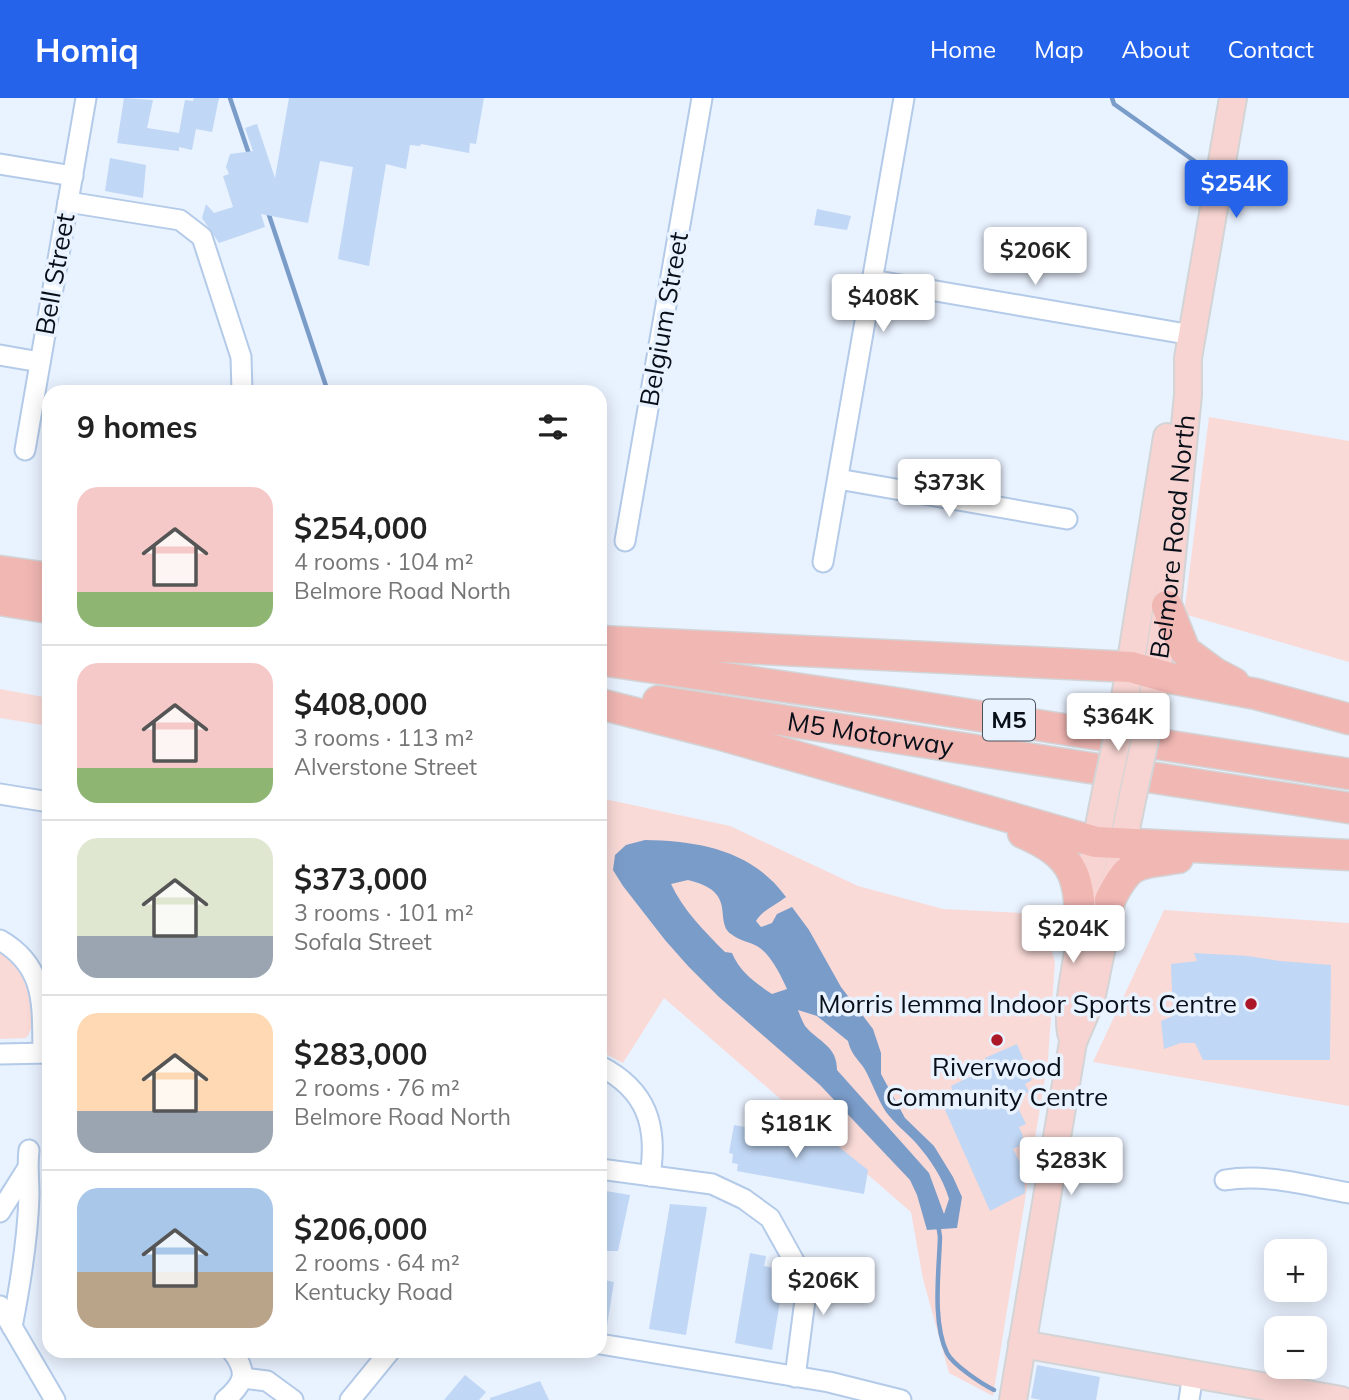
<!DOCTYPE html>
<meta charset="utf-8">
<style>
:root{--surface:#fff;--page:#f2f2f2;--text:#222;--muted:#767676;--line:#e0e0e0;--accent:#2563eb}
body{margin:0;font-family:Mulish,sans-serif;background:var(--page);color:var(--text);height:100vh;display:flex;flex-direction:column;font-size:26px;white-space:nowrap}
*{box-sizing:border-box;margin:0}
p{font-size:23px;color:var(--muted)}
.icon{flex:none;width:38px;height:38px;fill:none;stroke:currentColor;stroke-width:2;stroke-linecap:round;stroke-linejoin:round}
.map{position:relative;flex:1;overflow:hidden}
.details{position:absolute;left:42px;top:287px;width:565px;height:973px;display:flex;flex-direction:column;background:var(--surface);border-radius:21px;box-shadow:0 4px 18px #0003}
.details>*{flex:none}
.fabs{position:absolute;left:1264px;top:1141px;display:grid;gap:14px}
.fabs a{display:grid;place-items:center;width:63px;height:63px;border-radius:14px;background:var(--surface);box-shadow:0 4px 18px #0003;font-size:35px}
.price{position:absolute;translate:-50% -60px;padding:0 16px;border-radius:7px;background:#fff;color:#222;font-size:23px;line-height:46px;filter:drop-shadow(0 2px 4px #0008)}
.price::after{content:'';position:absolute;left:50%;top:42px;width:21px;height:16px;margin-left:-10px;background:inherit;clip-path:polygon(0 0,100% 0,50% 100%)}
.price.on{background:var(--accent);color:#fff}
ul{padding:0;list-style:none}
li{display:flex;align-items:center;gap:21px;height:175px;padding:0 35px}
li+li{border-top:2px solid var(--line)}
li span{display:grid;place-items:center;flex:none;width:196px;height:140px;border-radius:21px;color:#555}
li>.icon{margin-inline-start:auto}
span .icon{width:84px;height:84px;fill:#fffc;stroke-width:1}
li b{font-size:30px}
h2{display:flex;justify-content:space-between;align-items:center;height:84px;padding:0 35px;font-size:30px}
header{display:flex;align-items:center;gap:42px;box-sizing:border-box;height:98px;padding:0 35px;background:var(--accent);color:#fff}
header strong{font-size:33px}
nav{display:flex;gap:38px;margin-inline-start:auto;font-size:24px}
.map>svg:first-child{display:block}
</style>
<header>
<strong>Homiq</strong>
<nav><a>Home</a><a>Map</a><a>About</a><a>Contact</a></nav>
</header>
<div class="map">
<svg width="1349" height="1302" viewBox="0 0 1349 1302">
<rect width="100%" height="100%" fill="#e9f2ff"/>
<g fill="#f9dad7">
<polygon points="1209,319 1349,343 1349,564 1184,516"/>
<polygon points="0,591 49,600 49,628 0,620"/>
<polygon points="600,700 730,728 858,788 943,811 1041,816 1055,864 1048,961 993,1298 949,1275 923,1181 911,1114 664,900 623,965 600,953"/>
<polygon points="1164,812 1349,825 1349,1008 1093,964"/>
<path d="M0,847C24,863 45,915 26,940L0,941Z"/>
</g>
<path fill="#7a9cc9" fill-rule="evenodd" d="M645,742C699,743 752,752 786,799C775,808 762,812 756,823L761,829L772,825L777,816L792,809L809,832L841,889L873,931L881,955V976L905,1020L934,1048L953,1079L962,1099L957,1130L927,1132L917,1097L910,1082L820,987L719,899L688,868L665,842L623,788L613,772L615,757L626,747ZM688,782C739,794 713,822 731,836C739,843 752,844 760,850C772,859 781,878 787,891L772,896C754,884 740,874 732,855L725,854C705,834 683,812 671,786ZM798,912L817,918L848,943C851,956 857,960 864,970C872,984 877,1000 886,1014C895,1026 906,1034 916,1045C930,1061 943,1080 949,1101L944,1116L929,1075L837,972C837,947 818,944 805,928C802,923 800,917 798,912Z"/>
<g fill="none" stroke-linecap="round" stroke-linejoin="round">
<g stroke="#7a9cc9" stroke-width="4.5">
<polyline points="230,0 250,59"/>
<polyline points="1112,0 1114,6 1200,67"/>
<polyline points="268,114 328,294"/>
<path d="M938,1126L940,1139C939,1173 932,1224 947,1255C953,1267 982,1286 994,1292"/>
</g>
</g>
<g fill="#c0d7f5">
<polygon points="124,0 153,2 147,30 179,35 185,2 193,3 194,0 219,0 212,34 196,31 192,52 179,49 179,53 117,45"/>
<polygon points="289,0 484,0 476,46 470,45 469,55 421,46 420,48 410,47 406,71 386,66 369,168 338,161 353,69 320,63 308,125 261,116 265,129 219,145 202,120 206,106 214,115 233,109 223,78 229,76 226,69 230,56 253,53 245,30 257,26 275,80"/>
<polygon points="110,60 146,67 143,100 105,93"/>
<polygon points="817,111 851,118 847,132 814,127"/>
<polygon points="1194,855 1248,858 1280,863 1331,867 1330,962 1203,962 1195,945 1181,945 1164,951 1161,923 1173,918 1171,866 1197,863"/>
<polygon points="1017,946 1032,982 1025,986 1029,994 1013,1000 1026,1026 1019,1029 1023,1038 1022,1047 1013,1051 1024,1072 1025,1095 990,1113 941,1003 954,998 951,988 987,970 985,960"/>
<polygon points="734,1027 834,1045 868,1072 864,1096 737,1073 738,1066 732,1065 733,1056 729,1055"/>
<polygon points="600,1092 630,1097 618,1153 600,1153"/>
<polygon points="670,1106 707,1109 686,1237 649,1231"/>
<polygon points="750,1155 766,1158 764,1168 785,1172 772,1252 735,1245"/>
<polygon points="600,1181 614,1184 606,1234 600,1234"/>
<polygon points="1037,1267 1100,1279 1096,1302 1041,1302 1031,1300"/>
<polygon points="465,1277 486,1294 479,1302 444,1302"/>
<polygon points="540,1283 549,1302 490,1302 490,1300"/>
</g>
<g fill="none" stroke-linecap="round" stroke-linejoin="round">
<g stroke="#b3cae8" stroke-width="23">
<g id="minor">
<polyline points="0,66 73,78"/>
<polyline points="68,104 180,122 202,139 241,259 242,294"/>
<polyline points="872,182 1192,237"/>
<polyline points="0,257 40,264"/>
<polyline points="25,352 86,0"/>
<polyline points="838,381 1067,421"/>
<polyline points="625,443 702,0"/>
<polyline points="823,464 904,0"/>
<polyline points="0,696 49,704"/>
<path d="M0,842C47,869 42,909 43,955"/>
<polyline points="0,956 49,955"/>
<path d="M600,968C647,992 658,1028 650,1078"/>
<polyline points="600,1071 712,1086 744,1101 770,1120 799,1172 805,1202 795,1279"/>
<path d="M1225,1082C1266,1075 1309,1088 1349,1095"/>
<polyline points="0,1114 27,1071"/>
<polyline points="0,1208 55,1302"/>
<path d="M12,1229C20,1188 28,1138 29,1097C29,1081 27,1068 29,1052"/>
<polyline points="600,1246 829,1284 901,1302"/>
<polyline points="243,1280 267,1283 293,1302"/>
<path d="M225,1302C245,1285 248,1274 232,1253"/>
<polyline points="350,1302 390,1253"/>
<polyline points="1189,1302 1193,1276"/>
</g>
</g>
<g stroke="#d3d4d6" stroke-width="30">
<g id="major">
<polyline points="1122,618 1167,339"/>
<path id="s1" d="M1149,623L1167,508L1188,297V260L1233,0"/>
<path d="M1071,935C1067,909 1074,881 1078,854C1086,800 1095,746 1106,693"/>
<polyline points="1022,1246 1341,1302"/>
<polyline points="1013,1302 1073,944 1091,902 1133,697"/>
</g>
</g>
<g stroke="#d3d4d6" stroke-width="33">
<g id="highway">
<polyline points="0,473 49,480"/>
<polyline points="0,502 49,510"/>
<polyline points="1167,508 1185,553 1215,575 1234,585"/>
<polyline points="600,543 1131,569 1170,580 1256,596 1349,621"/>
<polyline points="600,562 890,604 1349,676"/>
<path id="s2" d="M658,603L1349,710"/>
<polyline points="600,606 718,636 1096,744 1349,757"/>
<path d="M1023,735C1078,759 1079,780 1081,836"/>
<path d="M1110,802C1130,762 1137,766 1178,760"/>
</g>
</g>
<use href="#minor" stroke="#fff" stroke-width="19"/>
<use href="#major" stroke="#f7d4d1" stroke-width="26"/>
<use href="#highway" stroke="#f1b7b3" stroke-width="30"/>
<g stroke="#d3d4d6" stroke-width="30" stroke-linecap="butt">
<g id="major-bridge">
<polyline points="1106,693 1122,618"/>
<polyline points="1133,697 1149,623"/>
</g>
</g>
<use href="#major-bridge" stroke="#f7d4d1" stroke-width="26"/>
</g>
<g fill="#ac1828" stroke="#e9f2ff" stroke-width="2.5">
<circle cx="1251" cy="906" r="7"/>
<circle cx="997" cy="942" r="7"/>
</g>
<g text-anchor="middle" stroke-width="7" stroke-linejoin="round" paint-order="stroke">
<rect fill="#e9f2ff" stroke="#4c535e" stroke-width="2" x="983" y="601.5" width="52" height="41" rx="5"/>
<g font-size="24" font-weight="bold" fill="#080f19">
<text x="1009" y="630">M5</text>
</g>
<g font-size="26" fill="#080f19" stroke="#e9f2ff">
<text transform="translate(55 176) rotate(-80)" y="9">Bell Street</text>
<text transform="translate(664 221) rotate(-80)" y="9">Belgium Street</text>
<text dy="9" stroke="none"><textPath href="#s1" startOffset="186">Belmore Road North</textPath></text>
<text dy="9" stroke="none"><textPath href="#s2" startOffset="215">M5 Motorway</textPath></text>
</g>
<g font-size="26" fill="#080f19" stroke="#e9f2ff" text-anchor="end">
<text x="1237" y="915">Morris Iemma Indoor Sports Centre</text>
<text x="997" y="978" text-anchor="middle">Riverwood<tspan x="997" dy="30">Community Centre</tspan></text>
</g>
</g>
</svg>
<div class="fabs">
<a>+</a>
<a>−</a>
</div>
<b class="price on" style="left:1236px;top:122px">$254K</b>
<b class="price" style="left:1035px;top:189px">$206K</b>
<b class="price" style="left:883px;top:236px">$408K</b>
<b class="price" style="left:949px;top:421px">$373K</b>
<b class="price" style="left:1118px;top:655px">$364K</b>
<b class="price" style="left:1073px;top:867px">$204K</b>
<b class="price" style="left:796px;top:1062px">$181K</b>
<b class="price" style="left:1071px;top:1099px">$283K</b>
<b class="price" style="left:823px;top:1219px">$206K</b>
<section class="details">
<h2>9 homes<svg class="icon" aria-label="filters" viewBox="0 0 24 24"><path d="M4 7h16M4 17h16"/><circle cx="9" cy="7" r="2"/><circle cx="15" cy="17" r="2"/></svg></h2>
<ul>
<li><span style="background:linear-gradient(#f6c9c9 75%,#8fb573 0)"><svg class="icon" aria-label="home" viewBox="0 0 24 24"><path d="M3 11l9-7 9 7M6 9v11h12V9"/></svg></span><div><b>$254,000</b><p>4 rooms · 104 m²</p><p>Belmore Road North</p></div></li>
<li><span style="background:linear-gradient(#f6c9c9 75%,#8fb573 0)"><svg class="icon" aria-label="home" viewBox="0 0 24 24"><path d="M3 11l9-7 9 7M6 9v11h12V9"/></svg></span><div><b>$408,000</b><p>3 rooms · 113 m²</p><p>Alverstone Street</p></div></li>
<li><span style="background:linear-gradient(#dfe7d0 70%,#9aa5b1 0)"><svg class="icon" aria-label="home" viewBox="0 0 24 24"><path d="M3 11l9-7 9 7M6 9v11h12V9"/></svg></span><div><b>$373,000</b><p>3 rooms · 101 m²</p><p>Sofala Street</p></div></li>
<li><span style="background:linear-gradient(#ffd9b3 70%,#9aa5b1 0)"><svg class="icon" aria-label="home" viewBox="0 0 24 24"><path d="M3 11l9-7 9 7M6 9v11h12V9"/></svg></span><div><b>$283,000</b><p>2 rooms · 76 m²</p><p>Belmore Road North</p></div></li>
<li><span style="background:linear-gradient(#a9c7e8 60%,#b9a48a 0)"><svg class="icon" aria-label="home" viewBox="0 0 24 24"><path d="M3 11l9-7 9 7M6 9v11h12V9"/></svg></span><div><b>$206,000</b><p>2 rooms · 64 m²</p><p>Kentucky Road</p></div></li>
</ul>
</section>
</div>
